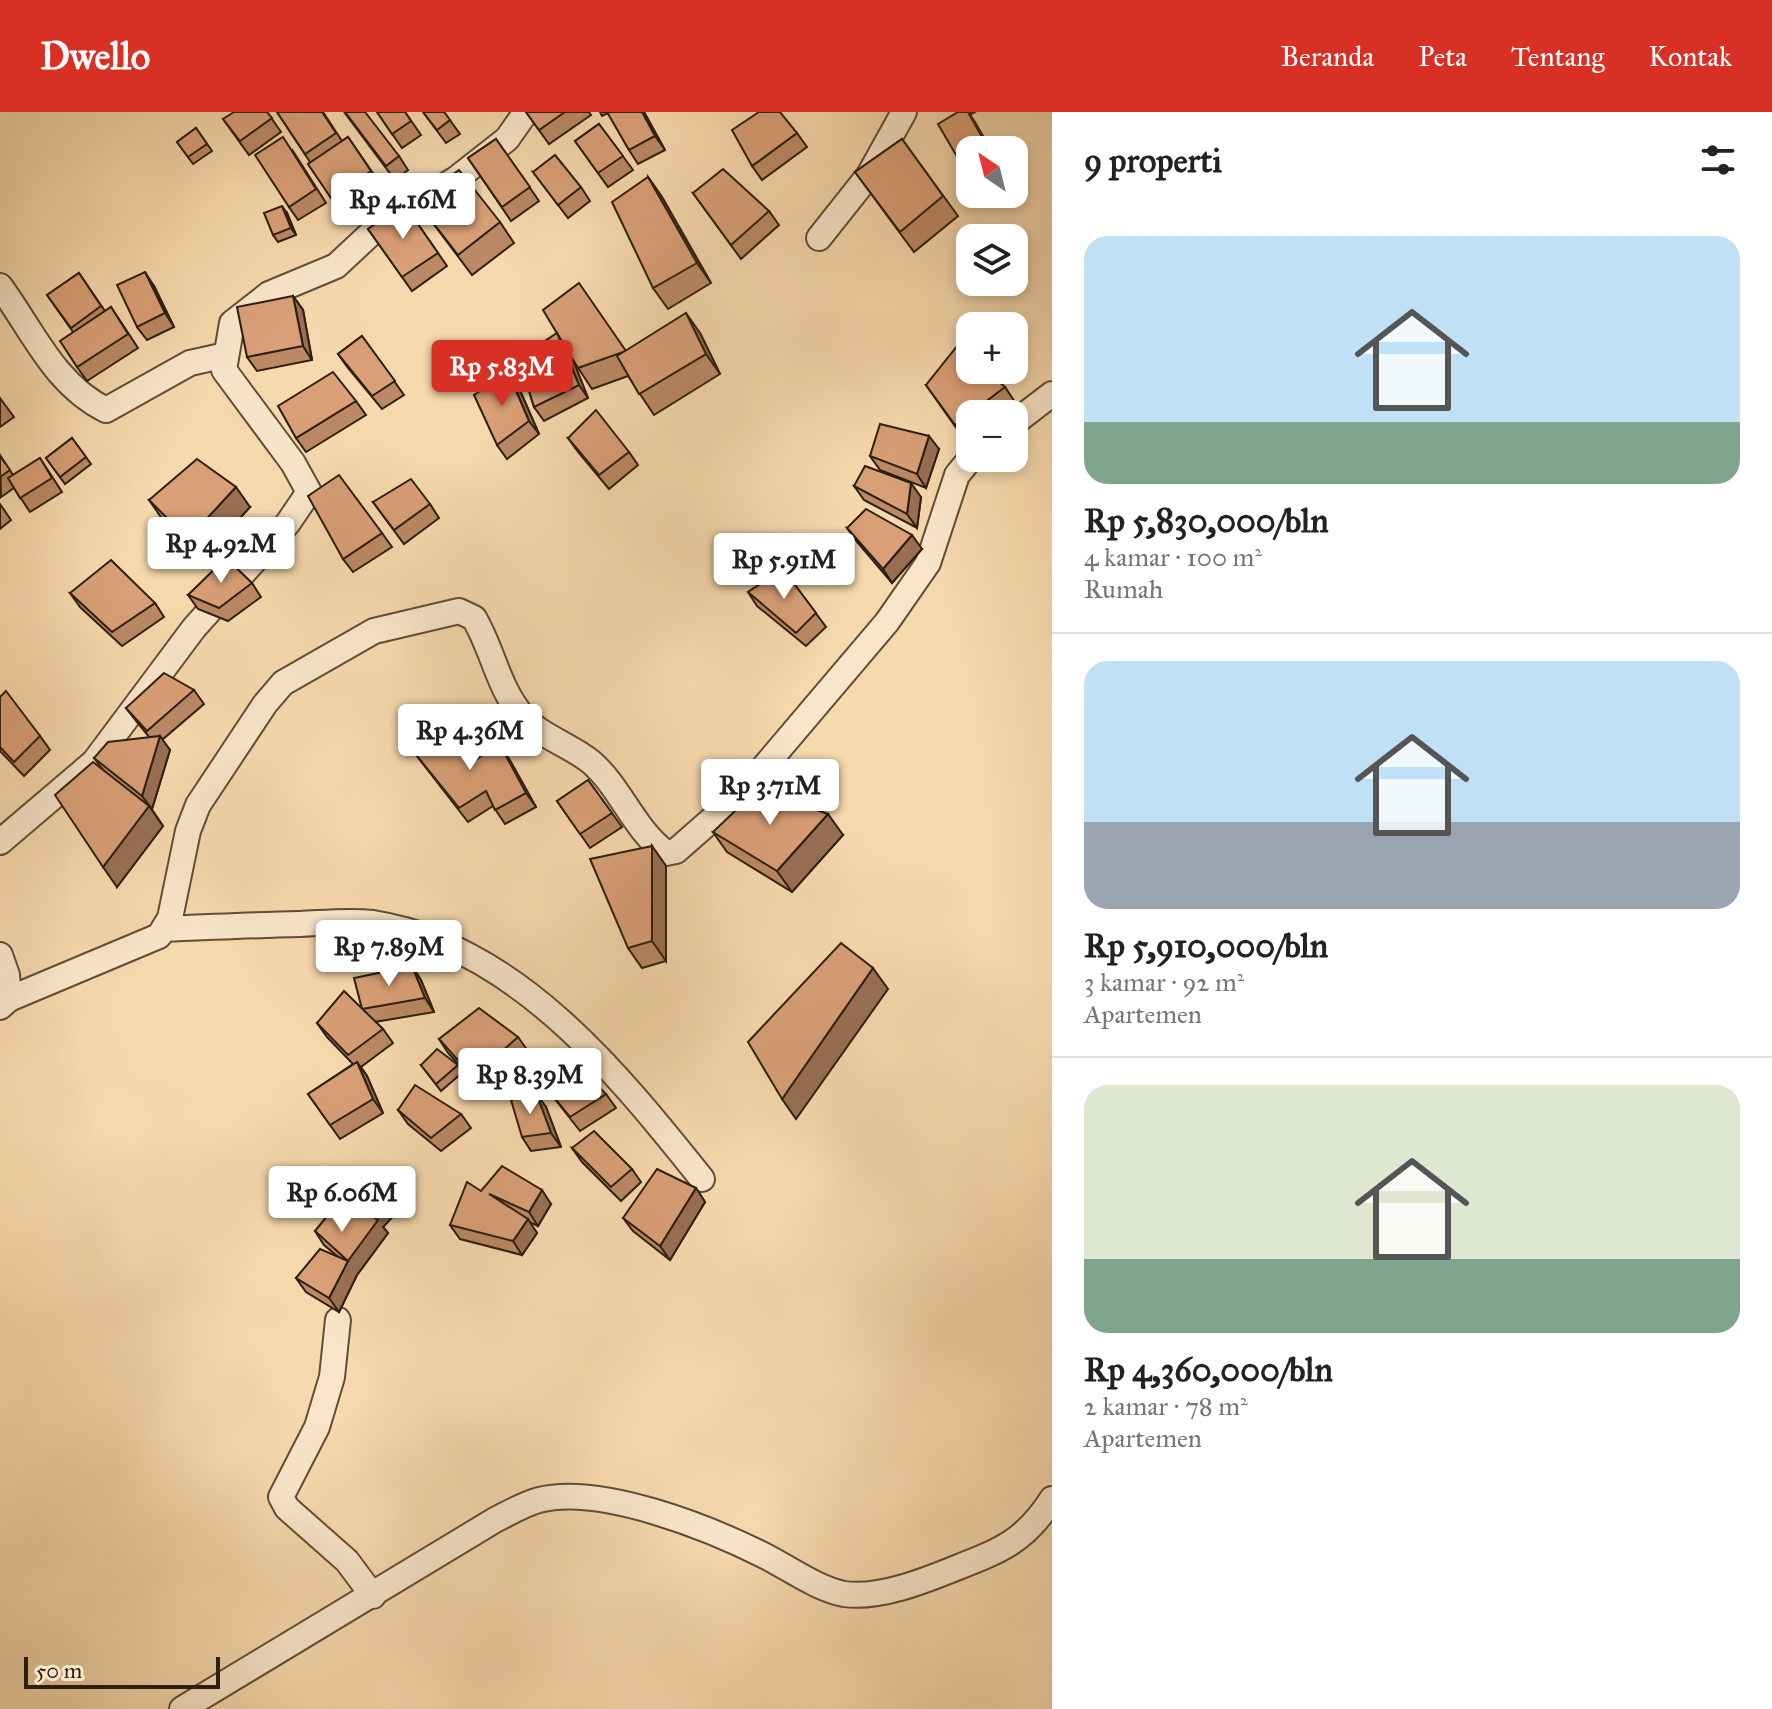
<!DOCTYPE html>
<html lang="id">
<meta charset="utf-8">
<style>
:root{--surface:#fff;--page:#f6f6f6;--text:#222;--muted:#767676;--line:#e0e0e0;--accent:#d93025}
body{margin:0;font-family:"IM FELL Great Primer",serif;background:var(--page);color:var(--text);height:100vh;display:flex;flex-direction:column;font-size:30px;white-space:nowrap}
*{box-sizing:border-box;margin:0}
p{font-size:26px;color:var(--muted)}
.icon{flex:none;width:44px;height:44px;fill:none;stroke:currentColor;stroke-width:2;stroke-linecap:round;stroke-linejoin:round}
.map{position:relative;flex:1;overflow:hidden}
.panel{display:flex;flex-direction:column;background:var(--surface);width:720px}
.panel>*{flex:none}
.needle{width:52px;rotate:325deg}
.fabs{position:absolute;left:956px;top:24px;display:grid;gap:16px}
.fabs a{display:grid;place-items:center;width:72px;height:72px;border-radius:16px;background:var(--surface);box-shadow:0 4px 12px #0003;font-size:40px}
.scale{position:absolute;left:24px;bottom:20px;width:196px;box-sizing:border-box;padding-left:8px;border:4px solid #2e1e0f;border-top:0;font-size:22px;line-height:28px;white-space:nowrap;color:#2e1e0f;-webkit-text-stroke:6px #f9e6ca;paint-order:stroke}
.price{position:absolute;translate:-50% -68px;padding:0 18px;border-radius:8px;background:#fff;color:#222;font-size:26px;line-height:52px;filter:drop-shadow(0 2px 4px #0008)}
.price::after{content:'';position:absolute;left:50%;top:48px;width:24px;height:18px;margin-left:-12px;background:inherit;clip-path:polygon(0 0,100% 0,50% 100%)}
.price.on{background:var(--accent);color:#fff}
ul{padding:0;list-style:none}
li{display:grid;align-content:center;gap:16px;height:424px;padding:0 32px}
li+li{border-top:2px solid var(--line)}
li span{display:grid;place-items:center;height:248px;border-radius:24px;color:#555}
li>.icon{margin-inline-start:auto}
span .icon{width:144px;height:144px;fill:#fffc;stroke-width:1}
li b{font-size:34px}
h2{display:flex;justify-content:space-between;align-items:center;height:96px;padding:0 32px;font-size:34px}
header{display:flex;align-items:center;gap:48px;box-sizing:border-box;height:112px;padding:0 40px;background:var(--accent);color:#fff}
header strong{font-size:38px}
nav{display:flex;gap:44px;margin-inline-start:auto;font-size:28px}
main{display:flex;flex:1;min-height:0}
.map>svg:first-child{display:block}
</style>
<header>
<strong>Dwello</strong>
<nav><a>Beranda</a><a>Peta</a><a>Tentang</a><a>Kontak</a></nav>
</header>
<main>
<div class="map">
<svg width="1052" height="1597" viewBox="0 0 1052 1597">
<rect width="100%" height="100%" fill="#f6d9ad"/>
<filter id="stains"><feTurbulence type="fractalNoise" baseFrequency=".0025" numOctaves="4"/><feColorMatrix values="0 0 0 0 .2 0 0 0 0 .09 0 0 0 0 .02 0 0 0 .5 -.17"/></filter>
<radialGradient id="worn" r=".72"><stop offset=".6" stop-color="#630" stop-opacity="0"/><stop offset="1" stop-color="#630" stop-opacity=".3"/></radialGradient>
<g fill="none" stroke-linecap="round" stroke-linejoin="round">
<g stroke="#604d36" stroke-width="28">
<g id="minor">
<polyline points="819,126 869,63 904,0"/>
<path d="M0,174C33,219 54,272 106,298L190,251L226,243"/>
<polyline points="1014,311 1052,282"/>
<polyline points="0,730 94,650 194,516 288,411 309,380 293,351 224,258 232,211 269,182 336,154 380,113 456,67 507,27 526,0"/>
<path d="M165,817C210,815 255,813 300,812C324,811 349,808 373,811C515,833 618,962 702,1067"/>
<polyline points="0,843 7,863 9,887 0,895"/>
<path d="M9,887L159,824L170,806L188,719L198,693L265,592L283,571L374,519L459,499L474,506C492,536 498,574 520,601C538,624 569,632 591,650C621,676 633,716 666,741L676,739L742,681L887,510L928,451L957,363L971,346"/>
<polyline points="338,1208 332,1265 317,1315 281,1385 287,1396 347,1449 373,1484"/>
<path d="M182,1597L495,1408C509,1401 524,1392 539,1388C601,1372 712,1417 767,1445C790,1457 818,1477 844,1482C879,1487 924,1469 956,1456C1002,1438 1025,1429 1052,1387"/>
</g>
</g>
<use href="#minor" stroke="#f9e6ca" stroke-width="24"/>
</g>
<g fill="#bb8965" stroke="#2e1e0f" stroke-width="2">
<polygon points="267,0 281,20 249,43 223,7"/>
<polygon points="277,0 323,0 342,29 348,25 381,73 341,99 308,52 310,50"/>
<polygon points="344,0 399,44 408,58 395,68"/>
<polygon points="377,0 405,0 421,23 402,36"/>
<polygon points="423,0 444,0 460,22 446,31"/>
<polygon points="526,0 589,0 591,3 549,32"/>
<polygon points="600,0 644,0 665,38 638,52 629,38 608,1 602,4"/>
<polygon points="958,0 975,0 970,3 991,38 970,38 970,54 966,56 956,43"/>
<polygon points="599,12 633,58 608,75 575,29"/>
<polygon points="196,16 212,39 193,52 177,30"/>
<polygon points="797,21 807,35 762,68 752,54"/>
<polygon points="496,27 539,89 511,109 468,46"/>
<polygon points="902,27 958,104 914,140 855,60"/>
<polygon points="293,39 326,91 298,108 289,95"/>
<polygon points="533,60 581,75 590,89 568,106"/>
<polygon points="648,65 662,85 711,171 668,197 653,176"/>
<polygon points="693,81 769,99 779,113 741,147"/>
<polygon points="417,90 500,110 514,131 472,163"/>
<polygon points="404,92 447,154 412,179 368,117"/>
<polygon points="287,101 296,123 278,130 273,123"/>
<polygon points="79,161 105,199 111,195 138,236 87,269 77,255 73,220 47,183"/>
<polygon points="154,174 174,215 147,228 137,215"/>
<polygon points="293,184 303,198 312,248 257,259 247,245"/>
<polygon points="700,221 720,262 654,303 628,264 592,277 573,248 588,286 544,309 534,295 519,246 626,239"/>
<polygon points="362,224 404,283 382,297 348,256 338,242"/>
<polygon points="926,273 1005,275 1019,296 1011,302 970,302 970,333 969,334"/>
<polygon points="518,274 539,322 507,347 497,333"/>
<polygon points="0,286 14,305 0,315"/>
<polygon points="356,289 366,303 306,340 296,326"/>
<polygon points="72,326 91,352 65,372 46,346"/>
<polygon points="568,326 629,340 638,353 609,377 578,340"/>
<polygon points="939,337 926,376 880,358 870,344"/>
<polygon points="0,343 13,363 40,346 62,380 30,400 14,376 1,385"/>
<polygon points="854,374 921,385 917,416 864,388"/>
<polygon points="149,388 250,395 203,447 163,408"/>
<polygon points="373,390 430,392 439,406 404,432"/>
<polygon points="0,392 11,408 0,417"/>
<polygon points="847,416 922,437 892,471 857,430"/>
<polygon points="382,421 392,435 353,460 343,447"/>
<polygon points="783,457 826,515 806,534 757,494 748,480"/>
<polygon points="252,471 261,485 228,509 198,497 188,483"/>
<polygon points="70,481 155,491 164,505 122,534 80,495"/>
<polygon points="194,578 204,592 162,628 170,638 152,697 151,696 163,714 117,775 103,658 94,646 150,626 136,609 126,596"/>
<polygon points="0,585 40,624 50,638 24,664 0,639"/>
<polygon points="499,631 508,645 536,695 505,712 493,694 468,710 413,639 473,650"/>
<polygon points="588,668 622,715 590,736 557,689"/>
<polygon points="713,720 843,723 792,780 727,740"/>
<polygon points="652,734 666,754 666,849 642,856 628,836"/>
<polygon points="412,854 421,868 434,900 375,910 383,917 393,931 361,955 367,964 383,1001 340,1027 308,982 353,952 327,925 317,911 362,897"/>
<polygon points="518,925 528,939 483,979 448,941 439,927"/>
<polygon points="421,953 458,953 463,960 441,979"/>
<polygon points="547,977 606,982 616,996 580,1019"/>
<polygon points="546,995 561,1035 531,1039 522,1025"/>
<polygon points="398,998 461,1002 471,1016 441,1039 408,1012"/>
<polygon points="572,1036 632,1057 641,1070 621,1089 582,1050"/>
<polygon points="696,1076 705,1090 670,1148 633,1119 623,1106"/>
<polygon points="335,1078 397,1100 383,1115 388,1121 357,1163 339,1200 306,1180 296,1166 337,1144 324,1133 315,1119 343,1089"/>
<polygon points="481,1079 551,1092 538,1114 529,1110 537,1121 522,1143 460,1127 450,1113"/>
</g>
<g fill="#986f53" stroke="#2e1e0f" stroke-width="2">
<polygon points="642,0 644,0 665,38 655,24"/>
<polygon points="968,0 975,10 991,38 983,27"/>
<polygon points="648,65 662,85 711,171 697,151"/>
<polygon points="282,94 287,101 296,123 291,116"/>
<polygon points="145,160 154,174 174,215 165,201"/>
<polygon points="293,184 303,198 312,248 303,234"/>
<polygon points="686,201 700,221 720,262 706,242"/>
<polygon points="558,221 568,235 588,286 579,273"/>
<polygon points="508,260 518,274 539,322 529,309"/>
<polygon points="929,324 939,337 926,376 917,362"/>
<polygon points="911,371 921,385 917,416 907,402"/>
<polygon points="236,375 250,395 203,447 188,427"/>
<polygon points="912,423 922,437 892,471 883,457"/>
<polygon points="160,624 170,638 152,697 142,684"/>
<polygon points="499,631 508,645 536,695 526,681"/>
<polygon points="149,694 163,714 117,775 103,755"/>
<polygon points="828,702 843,723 792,780 777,759"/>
<polygon points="652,734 666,754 666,849 652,829"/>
<polygon points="412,854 421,868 434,900 425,886"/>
<polygon points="873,856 888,877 796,1007 782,987"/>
<polygon points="357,950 367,964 383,1001 373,987"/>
<polygon points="536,981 546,995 561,1035 551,1021"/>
<polygon points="696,1076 705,1090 670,1148 660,1134"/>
<polygon points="542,1078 551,1092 538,1114 529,1100"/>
<polygon points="387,1086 397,1100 383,1115 388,1121 357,1163 339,1200 329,1186 371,1104"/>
<polygon points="528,1107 537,1121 522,1143 513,1129"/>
</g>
<g fill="#d99f76" stroke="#2e1e0f" stroke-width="2">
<polygon points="234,0 267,0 272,6 240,29 223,7"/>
<polygon points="277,0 322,0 336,21 305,42"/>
<polygon points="345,0 365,0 399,44 386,54"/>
<polygon points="377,0 405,0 411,9 392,22"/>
<polygon points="423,0 444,0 450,8 437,18"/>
<polygon points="526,0 565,0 539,18"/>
<polygon points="607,0 642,0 655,24 629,38"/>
<polygon points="759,0 780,0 797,21 752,54 732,18"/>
<polygon points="958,0 968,0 983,27 956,43 938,12"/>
<polygon points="599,12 623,44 598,61 575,29"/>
<polygon points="196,16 207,32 188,45 177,30"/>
<polygon points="283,25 316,77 289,95 255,43"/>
<polygon points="348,25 371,59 331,86 308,52"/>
<polygon points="496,27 530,75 502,95 468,46"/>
<polygon points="902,27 943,84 900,120 855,60"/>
<polygon points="555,43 581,75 558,93 533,60"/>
<polygon points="723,57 769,99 731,133 693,81"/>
<polygon points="459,58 500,110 458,143 417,90"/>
<polygon points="648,65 697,151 653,176 612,90"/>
<polygon points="404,92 438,141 402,165 368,117"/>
<polygon points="282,94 291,116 273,123 264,101"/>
<polygon points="145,160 165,201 137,215 117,173"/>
<polygon points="79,161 101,194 71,216 47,183"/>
<polygon points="579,171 626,239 578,256 543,198"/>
<polygon points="293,184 303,234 247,245 237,195"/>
<polygon points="111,195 128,222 77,255 60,229"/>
<polygon points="686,201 706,242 639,282 617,244"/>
<polygon points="557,221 579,273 534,295 519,246"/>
<polygon points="362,224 395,269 372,284 338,242"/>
<polygon points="958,233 970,243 970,258 986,258 1005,275 955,313 926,273"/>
<polygon points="333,260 356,289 296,326 278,294"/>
<polygon points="508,260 529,309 497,333 474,283"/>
<polygon points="596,298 629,340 599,363 568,326"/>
<polygon points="880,312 929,324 917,362 870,344"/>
<polygon points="72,326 86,345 60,365 46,346"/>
<polygon points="0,344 10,358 0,365"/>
<polygon points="40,346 52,366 20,386 8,366"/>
<polygon points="197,347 236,375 188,427 149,388"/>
<polygon points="865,354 911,371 907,402 854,374"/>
<polygon points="339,363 382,421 343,447 308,384"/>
<polygon points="411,367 430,392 394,418 373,390"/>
<polygon points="866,397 912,423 883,457 847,416"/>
<polygon points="226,446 252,471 219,496 188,483"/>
<polygon points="111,448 155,491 112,520 70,481"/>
<polygon points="783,457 816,501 796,521 748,480"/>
<polygon points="164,561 194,578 147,619 126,596"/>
<polygon points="6,579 40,624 14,650 0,635 0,585"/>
<polygon points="445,617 473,650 499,631 526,681 495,698 486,679 459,696 413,639"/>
<polygon points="160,624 142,684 94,646 108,630"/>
<polygon points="93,650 149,694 103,755 55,683"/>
<polygon points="588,668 612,701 580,722 557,689"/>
<polygon points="758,677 828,702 777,759 713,720"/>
<polygon points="652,734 652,829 628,836 590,747"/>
<polygon points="841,831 873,856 782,987 748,930"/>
<polygon points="412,854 425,886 362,897 354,866"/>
<polygon points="344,879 383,917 348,943 317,911"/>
<polygon points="479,896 518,925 473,965 439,927"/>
<polygon points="437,937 458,953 436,972 421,953"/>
<polygon points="357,950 373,987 330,1013 308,982"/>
<polygon points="575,951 606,982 570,1005 547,977"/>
<polygon points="415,973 461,1002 431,1026 398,998"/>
<polygon points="536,981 551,1021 522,1025 511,988"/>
<polygon points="594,1019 632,1057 611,1075 572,1036"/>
<polygon points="502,1054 542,1078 529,1100 489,1082 528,1107 513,1129 450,1113 467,1070 481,1079"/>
<polygon points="657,1057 696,1076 660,1134 623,1106"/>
<polygon points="352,1062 387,1086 371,1104 378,1108 348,1149 329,1186 296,1166 320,1137 348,1149 315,1119 340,1088 365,1101 335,1078"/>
</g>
<rect width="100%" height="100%" filter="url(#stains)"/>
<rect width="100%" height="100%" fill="url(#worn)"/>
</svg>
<div class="fabs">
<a><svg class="needle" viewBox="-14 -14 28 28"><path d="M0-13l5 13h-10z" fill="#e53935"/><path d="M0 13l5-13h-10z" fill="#767676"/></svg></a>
<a><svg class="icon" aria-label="layers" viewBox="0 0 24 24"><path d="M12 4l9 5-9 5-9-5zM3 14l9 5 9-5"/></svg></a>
<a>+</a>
<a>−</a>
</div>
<div class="scale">50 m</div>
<b class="price" style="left:403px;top:129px">Rp 4.16M</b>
<b class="price on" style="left:502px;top:296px">Rp 5.83M</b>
<b class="price" style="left:221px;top:473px">Rp 4.92M</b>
<b class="price" style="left:784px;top:489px">Rp 5.91M</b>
<b class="price" style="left:470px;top:660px">Rp 4.36M</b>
<b class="price" style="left:770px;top:715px">Rp 3.71M</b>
<b class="price" style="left:389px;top:876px">Rp 7.89M</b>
<b class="price" style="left:530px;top:1004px">Rp 8.39M</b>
<b class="price" style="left:342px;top:1122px">Rp 6.06M</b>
</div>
<section class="panel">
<h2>9 properti<svg class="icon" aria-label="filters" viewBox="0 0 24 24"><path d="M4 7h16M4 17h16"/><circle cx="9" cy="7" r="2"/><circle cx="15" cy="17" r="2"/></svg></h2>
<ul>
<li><span style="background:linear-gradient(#bfe0f5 75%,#7fa58c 0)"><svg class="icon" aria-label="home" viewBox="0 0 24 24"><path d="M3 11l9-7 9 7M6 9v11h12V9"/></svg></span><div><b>Rp 5,830,000/bln</b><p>4 kamar · 100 m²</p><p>Rumah</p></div></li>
<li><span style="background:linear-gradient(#bfe0f5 65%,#9aa5b1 0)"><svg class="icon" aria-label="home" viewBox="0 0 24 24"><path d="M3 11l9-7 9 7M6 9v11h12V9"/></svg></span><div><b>Rp 5,910,000/bln</b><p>3 kamar · 92 m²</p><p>Apartemen</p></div></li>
<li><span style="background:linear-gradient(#dfe7d0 70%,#7fa58c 0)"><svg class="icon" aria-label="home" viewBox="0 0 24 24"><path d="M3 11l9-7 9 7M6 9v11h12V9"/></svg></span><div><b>Rp 4,360,000/bln</b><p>2 kamar · 78 m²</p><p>Apartemen</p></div></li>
</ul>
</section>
</main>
